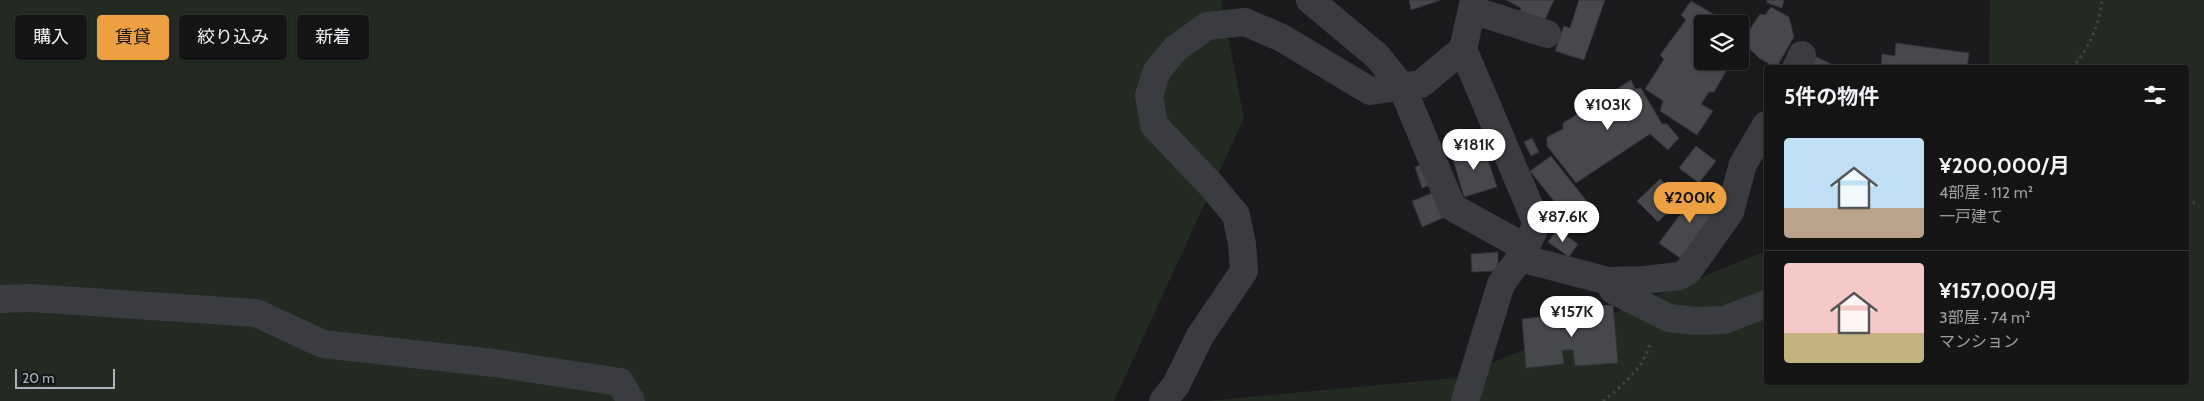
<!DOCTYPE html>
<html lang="ja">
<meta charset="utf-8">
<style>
:root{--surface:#141415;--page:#1d1d1e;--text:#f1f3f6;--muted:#9d9ea0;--line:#333334;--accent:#eda041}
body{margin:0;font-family:Cabin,"Noto Sans JP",sans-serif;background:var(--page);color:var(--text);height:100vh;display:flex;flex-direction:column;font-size:19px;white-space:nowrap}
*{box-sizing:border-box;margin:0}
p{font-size:16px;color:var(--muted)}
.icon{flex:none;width:28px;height:28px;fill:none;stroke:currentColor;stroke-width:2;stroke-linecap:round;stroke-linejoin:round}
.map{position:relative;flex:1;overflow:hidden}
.panel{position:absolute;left:1764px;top:65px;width:425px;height:320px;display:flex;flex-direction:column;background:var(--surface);border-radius:5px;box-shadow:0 1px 4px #0004,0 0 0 1px var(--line)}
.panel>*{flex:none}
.banner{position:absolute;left:15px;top:15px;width:475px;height:45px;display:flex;gap:10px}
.controls{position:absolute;left:1694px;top:15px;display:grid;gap:10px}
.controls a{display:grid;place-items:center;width:55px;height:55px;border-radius:5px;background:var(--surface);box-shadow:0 1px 4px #0004,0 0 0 1px var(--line);font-size:25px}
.scale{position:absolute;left:15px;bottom:12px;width:100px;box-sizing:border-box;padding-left:5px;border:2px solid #adb3bb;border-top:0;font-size:14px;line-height:18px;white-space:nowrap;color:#adb3bb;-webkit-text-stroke:4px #151517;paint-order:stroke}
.price{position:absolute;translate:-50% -42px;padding:0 11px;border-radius:18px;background:#fff;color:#222;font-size:16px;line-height:32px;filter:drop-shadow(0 1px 2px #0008)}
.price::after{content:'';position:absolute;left:50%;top:30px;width:15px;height:11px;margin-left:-8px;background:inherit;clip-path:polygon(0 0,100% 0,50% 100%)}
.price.on{background:var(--accent);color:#111}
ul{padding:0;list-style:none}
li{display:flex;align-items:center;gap:15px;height:125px;padding:0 20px}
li+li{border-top:1px solid var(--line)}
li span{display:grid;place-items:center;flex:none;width:140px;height:100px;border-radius:5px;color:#555}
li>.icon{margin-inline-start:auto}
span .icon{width:60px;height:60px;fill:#fffc;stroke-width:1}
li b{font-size:21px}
h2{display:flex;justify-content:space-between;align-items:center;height:60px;padding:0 20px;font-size:21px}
.pill{padding:0 18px;border-radius:5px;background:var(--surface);box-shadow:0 1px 4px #0004,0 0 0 1px var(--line);font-size:18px;line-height:45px}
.pill.on{background:var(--accent);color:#111}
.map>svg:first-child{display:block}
</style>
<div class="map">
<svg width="2204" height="401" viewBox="0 0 2204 401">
<rect width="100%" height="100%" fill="#1a1a1c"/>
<g fill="#222a22">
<polygon points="0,0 1221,0 1244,118 1114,401 0,401"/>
<polygon points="1990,0 2204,0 2204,401 1206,401 1455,378 1766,251 1766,382 2186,382 2186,68 1989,67"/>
</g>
<g fill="#47484c" stroke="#343438">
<polygon points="1409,0 1441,0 1411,10"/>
<polygon points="1506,0 1554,0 1544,22 1520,12 1521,8"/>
<polygon points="1579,0 1605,0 1584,60 1555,51 1564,26 1570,28"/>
<polygon points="1767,0 1784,0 1782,8 1767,3"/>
<polygon points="1691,1 1722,19 1721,24 1702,24 1702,61 1732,61 1714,92 1709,92 1701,104 1713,111 1697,135 1660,111 1663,101 1645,89 1664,59 1660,55 1686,20 1681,15"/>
<polygon points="1771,7 1789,17 1794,37 1776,68 1759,58 1742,41 1760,14 1765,15"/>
<polygon points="1896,43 1969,53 1967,68 1881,68 1882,54 1895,56"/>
<polygon points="1816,57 1840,68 1810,68"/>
<polygon points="1631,80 1635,89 1641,88 1662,124 1667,124 1679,138 1668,150 1650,134 1576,183 1547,146 1547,137 1563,129 1563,123"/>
<polygon points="1532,138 1539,152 1531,156 1524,142"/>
<polygon points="1483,145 1497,187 1464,197 1452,156"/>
<polygon points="1696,146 1716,161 1699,183 1679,168"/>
<polygon points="1551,156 1589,204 1569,220 1530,171"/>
<polygon points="1423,164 1430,185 1422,188 1415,167"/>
<polygon points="1660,179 1681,200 1658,222 1637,201"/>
<polygon points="1699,189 1720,205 1680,258 1659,243"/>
<polygon points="1435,192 1445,217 1422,227 1412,201"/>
<polygon points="1557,229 1578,244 1569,257 1548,242"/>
<polygon points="1498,252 1498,264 1494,271 1472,272 1471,254"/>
<polygon points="1613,305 1618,363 1575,366 1573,350 1562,350 1564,364 1526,368 1522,319 1558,315 1560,329 1574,327 1572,307"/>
</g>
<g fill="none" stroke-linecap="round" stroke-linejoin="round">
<g stroke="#414348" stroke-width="3" stroke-dasharray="2.5 4" stroke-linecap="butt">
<path d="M2072,68C2088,50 2100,24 2102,0"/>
<polyline points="2186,202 2197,203"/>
<path d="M1603,401C1622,386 1644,367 1650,344"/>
</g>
<g stroke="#3b3c41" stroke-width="28">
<polyline points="1310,0 1377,56 1402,87 1452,207 1524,247"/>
<polyline points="1472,10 1547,34"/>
<polyline points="1796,68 1802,55"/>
<polyline points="1520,258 1608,281 1645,280 1679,276 1688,271 1730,212 1743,164 1766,125"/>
<polyline points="1608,281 1613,290 1669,318 1696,321 1724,320 1766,304"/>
<polyline points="0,299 31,298 256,313 323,344 494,363 620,382 631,401"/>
<polyline points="1163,401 1176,385 1200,336 1244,271 1242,244 1236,215 1211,185 1154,125 1149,95 1157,71 1175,49 1207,26 1245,22 1282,38 1370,91 1421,84 1463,49"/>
<polyline points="1465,401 1501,284 1520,258 1537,224 1463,49 1474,0"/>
</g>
</g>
</svg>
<div class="controls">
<a><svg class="icon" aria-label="layers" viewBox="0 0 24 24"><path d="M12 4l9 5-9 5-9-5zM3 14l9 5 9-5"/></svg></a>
</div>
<div class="scale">20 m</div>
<b class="price" style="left:1608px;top:131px">¥103K</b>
<b class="price" style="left:1474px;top:171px">¥181K</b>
<b class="price on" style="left:1690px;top:224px">¥200K</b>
<b class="price" style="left:1563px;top:243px">¥87.6K</b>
<b class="price" style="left:1572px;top:338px">¥157K</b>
<div class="banner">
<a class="pill">購入</a>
<a class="pill on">賃貸</a>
<a class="pill">絞り込み</a>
<a class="pill">新着</a>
</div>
<section class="panel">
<h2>5件の物件<svg class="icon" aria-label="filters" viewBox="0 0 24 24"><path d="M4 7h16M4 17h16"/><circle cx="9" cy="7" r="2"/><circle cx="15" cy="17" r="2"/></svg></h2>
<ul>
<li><span style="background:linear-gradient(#bfe0f5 70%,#b9a48a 0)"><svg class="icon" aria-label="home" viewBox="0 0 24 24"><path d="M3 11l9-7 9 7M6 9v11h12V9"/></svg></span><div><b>¥200,000/月</b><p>4部屋 · 112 m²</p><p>一戸建て</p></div></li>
<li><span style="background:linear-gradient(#f6c9c9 70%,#c2b280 0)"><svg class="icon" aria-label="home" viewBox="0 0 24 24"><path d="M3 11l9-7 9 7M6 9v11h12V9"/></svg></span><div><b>¥157,000/月</b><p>3部屋 · 74 m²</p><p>マンション</p></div></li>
</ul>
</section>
</div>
